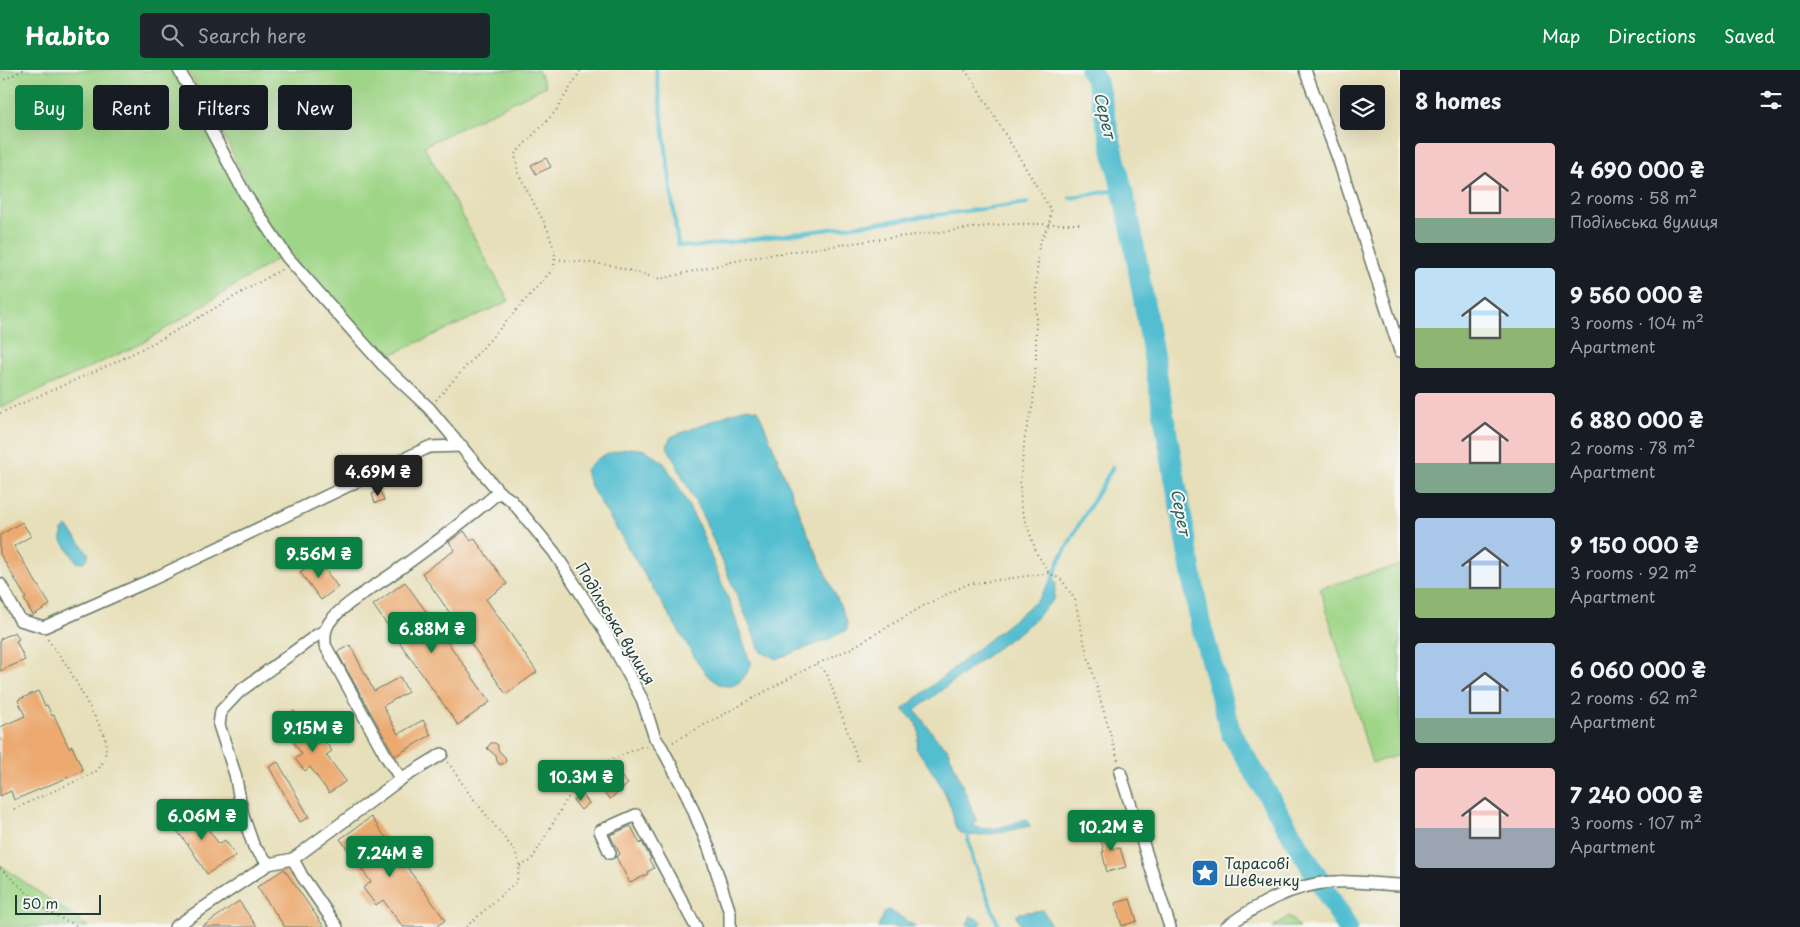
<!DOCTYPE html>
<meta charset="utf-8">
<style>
:root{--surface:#171b24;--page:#20242c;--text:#f1f3f6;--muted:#9ea1a6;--accent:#0b8043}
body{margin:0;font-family:"Playpen Sans",sans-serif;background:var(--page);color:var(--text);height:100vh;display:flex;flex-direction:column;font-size:19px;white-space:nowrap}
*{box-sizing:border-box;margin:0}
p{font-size:16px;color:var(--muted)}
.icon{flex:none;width:28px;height:28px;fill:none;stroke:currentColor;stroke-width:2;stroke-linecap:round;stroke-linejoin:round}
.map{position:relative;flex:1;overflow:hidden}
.sheet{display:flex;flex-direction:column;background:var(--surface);width:400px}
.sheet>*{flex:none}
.guide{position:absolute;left:15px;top:15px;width:475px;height:45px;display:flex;gap:10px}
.tools{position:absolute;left:1340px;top:15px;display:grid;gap:10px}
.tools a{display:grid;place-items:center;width:45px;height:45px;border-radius:5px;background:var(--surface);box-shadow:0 5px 20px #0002;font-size:25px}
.scale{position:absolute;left:15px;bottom:12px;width:86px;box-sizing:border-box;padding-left:5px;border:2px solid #1f3d34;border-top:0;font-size:14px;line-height:18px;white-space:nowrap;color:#1f3d34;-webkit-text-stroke:4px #f6f6f2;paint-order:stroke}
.price{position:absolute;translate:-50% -42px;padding:0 11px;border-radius:5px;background:var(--accent);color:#fff;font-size:16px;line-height:32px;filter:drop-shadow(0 1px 2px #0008)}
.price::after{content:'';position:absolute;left:50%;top:30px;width:15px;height:11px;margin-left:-8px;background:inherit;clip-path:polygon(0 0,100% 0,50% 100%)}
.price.selected{background:#222;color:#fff}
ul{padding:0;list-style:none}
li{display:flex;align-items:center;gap:15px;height:125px;padding:0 15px}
li span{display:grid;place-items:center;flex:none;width:140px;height:100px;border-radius:5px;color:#555}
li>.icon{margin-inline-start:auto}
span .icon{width:60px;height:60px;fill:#fffc;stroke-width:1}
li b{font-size:21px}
h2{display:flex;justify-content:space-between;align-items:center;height:60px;padding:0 15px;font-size:21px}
.tag{padding:0 18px;border-radius:5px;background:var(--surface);box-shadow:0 5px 20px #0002;font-size:18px;line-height:45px}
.tag.selected{background:var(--accent);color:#fff}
header{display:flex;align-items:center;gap:30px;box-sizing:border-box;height:70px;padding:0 25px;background:var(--accent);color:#fff}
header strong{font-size:24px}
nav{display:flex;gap:28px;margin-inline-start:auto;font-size:18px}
.search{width:350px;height:45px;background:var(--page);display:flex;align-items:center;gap:12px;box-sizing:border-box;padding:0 18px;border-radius:5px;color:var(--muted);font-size:19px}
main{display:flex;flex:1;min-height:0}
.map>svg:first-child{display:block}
</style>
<header>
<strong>Habito</strong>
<div class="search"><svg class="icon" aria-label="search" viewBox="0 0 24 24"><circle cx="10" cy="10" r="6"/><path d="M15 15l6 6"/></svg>Search here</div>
<nav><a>Map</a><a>Directions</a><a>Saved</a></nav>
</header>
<main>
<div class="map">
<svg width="1400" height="857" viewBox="0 0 1400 857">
<rect width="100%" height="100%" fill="#f6f6f2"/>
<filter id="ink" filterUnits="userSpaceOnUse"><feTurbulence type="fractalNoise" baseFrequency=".02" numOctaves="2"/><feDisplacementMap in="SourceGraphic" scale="10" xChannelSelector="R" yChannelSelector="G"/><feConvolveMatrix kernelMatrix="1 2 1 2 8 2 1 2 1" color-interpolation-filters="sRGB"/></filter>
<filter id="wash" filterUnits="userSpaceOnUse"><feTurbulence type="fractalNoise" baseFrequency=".0096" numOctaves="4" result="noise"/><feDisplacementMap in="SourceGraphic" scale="20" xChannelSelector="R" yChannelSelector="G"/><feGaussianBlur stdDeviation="1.12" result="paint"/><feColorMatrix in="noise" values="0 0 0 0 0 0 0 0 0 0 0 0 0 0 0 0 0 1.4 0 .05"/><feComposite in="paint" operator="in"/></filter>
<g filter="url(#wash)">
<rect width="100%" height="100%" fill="#e7dfb9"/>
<g fill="#9fd587" stroke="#5f895e">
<polygon points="0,0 176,0 284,185 141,274 0,338"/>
<polygon points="188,0 538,0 546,16 424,76 509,231 386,287 304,202 258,136 220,57"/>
<polygon points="1400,495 1400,685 1372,693 1320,518"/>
<polygon points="0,795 89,857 0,857"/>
<polygon points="1289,846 1299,857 1273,857"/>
</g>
<g fill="#53bed0" stroke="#397e82">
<polygon points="745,338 758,340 808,464 847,551 847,560 827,570 776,589 761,582 706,453 667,376 671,367"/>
<path d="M629,378L646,380L664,393L675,410L698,454L733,541L751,595C734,634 707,612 693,584L592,419L585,401C597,385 610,383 629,378Z"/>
<path d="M67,456L88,483C89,489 85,492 79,493L76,491L62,471V460Z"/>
<path d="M1050,511L1056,512L1054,529L1031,553L915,640L936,668L947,678L976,749L974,756C990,764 1011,754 1026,749L1030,756C1013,759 976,770 961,763C953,759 954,746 951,738C944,716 929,697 916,678C922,655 918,656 903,639L1038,530Z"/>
<polygon points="889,840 917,857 878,857 885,842"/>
<polygon points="1043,840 1048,849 1051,857 1021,857 1016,846 1020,843"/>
<polygon points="971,846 982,852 979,857 973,857 967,854"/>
</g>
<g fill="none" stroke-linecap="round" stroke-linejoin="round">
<g stroke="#53bed0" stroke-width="4">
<polyline points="656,0 678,175 694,177 1027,133"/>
<polyline points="1070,128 1122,119"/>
<polyline points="1050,516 1059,491 1077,458 1113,397"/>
<polyline points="966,760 973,790 999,857"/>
</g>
<polyline stroke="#53bed0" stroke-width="21" points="1090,0 1097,12 1131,158 1200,552 1231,663 1347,857"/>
</g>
<g id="blocks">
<g fill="#ecaa71">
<polygon points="546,88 551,97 536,104 531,95"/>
<polygon points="380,421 384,430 375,433 372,424"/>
<polygon points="22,452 31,466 14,476 50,535 33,545 24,529 26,528 0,484 0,465"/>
<polygon points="464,461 471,471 474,468 507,514 486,529 537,602 506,624 422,503 455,480 449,472"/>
<polygon points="317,489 338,517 321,530 300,502"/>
<polygon points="405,512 490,632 458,655 373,535"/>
<polygon points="15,562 19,569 16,571 25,590 0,601 0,569"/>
<polygon points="350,575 374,621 400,607 408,622 383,636 398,664 423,650 431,665 395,686 337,582"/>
<polygon points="38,621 45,636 47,635 52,646 54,645 69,678 72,676 83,701 14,730 11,721 0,726 0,657 25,646 18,630"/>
<polygon points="294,641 317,673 323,669 332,681 326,685 346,711 329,723 310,697 305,701 295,689 302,684 279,652"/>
<polygon points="491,673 495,673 498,675 498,680 505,687 506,691 503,694 499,694 497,691 496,686 487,678"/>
<polygon points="278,692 309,747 300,752 269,697"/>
<polygon points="620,705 628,714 610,729 600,718"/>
<polygon points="582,724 589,733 581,740 573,730"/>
<polygon points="192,737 219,774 225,770 236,786 207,804 191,779 170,752"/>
<polygon points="371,747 445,850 436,857 403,857 383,830 376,835 363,818 371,812 340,769"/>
<polygon points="631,756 640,774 642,772 651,789 649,790 654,798 647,802 648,804 630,813 616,787 620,784 610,765"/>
<polygon points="1107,757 1113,779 1120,778 1126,797 1107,802 1102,782 1104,782 1098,759"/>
<polygon points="284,799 324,857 285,857 257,817"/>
<polygon points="1130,829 1137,851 1122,856 1115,833"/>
<polygon points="239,831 257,857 202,857"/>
</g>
</g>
</g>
<g filter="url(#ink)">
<use href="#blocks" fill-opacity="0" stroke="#657663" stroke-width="1"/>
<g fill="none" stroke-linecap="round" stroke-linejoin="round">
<g stroke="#657663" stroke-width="14">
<g id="minor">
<polyline points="179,0 245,124 287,187 383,295 429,338 499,422 511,430 554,482 603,558 642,629 655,668 662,678 686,723 709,778 730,843 730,857"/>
<polyline points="1305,0 1338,88 1400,281"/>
<polyline points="0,514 20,550 44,557 153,509 429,377 462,376"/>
<polyline points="1120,702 1170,857"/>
<polyline points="401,709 442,684"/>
<polyline points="610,783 600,761 636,745 696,857"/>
<polyline points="293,789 302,806 337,857"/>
<polyline points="269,794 254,777 243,746 235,704 219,655 221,641 240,621 317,565 324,561"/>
<path d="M175,857L269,794L293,789L401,709L387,688L325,575C325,567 324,561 329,553C342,534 379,514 398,500C433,475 467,449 499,422"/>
<path d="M1226,857C1252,838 1283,820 1316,814C1343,809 1372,814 1400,815"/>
</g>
</g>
<g stroke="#657663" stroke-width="2" stroke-dasharray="1 4" stroke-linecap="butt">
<polyline points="965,0 973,11 1051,140 1049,154 1039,174 1036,218 1036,289 1033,334 1025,365 1020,413 1021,438 1027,455 1037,484 1049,503"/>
<polyline points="0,12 23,0"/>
<polyline points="555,189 610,195 660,209 749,188 874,170 1005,154 1081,154"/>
<polyline points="436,330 554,198 555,182 547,158 518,103 515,84 555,42 581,0"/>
<polyline points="0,343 116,292 167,266 282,199"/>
<polyline points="817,594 827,604 858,691"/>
<polyline points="673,672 812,596 848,580 925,535 968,514 1049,503 1062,510 1075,530 1085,576 1118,691"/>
<polyline points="448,692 468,722 515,781 520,796 517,811 466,857"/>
<path d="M14,739L94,703C106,693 107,681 105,666L68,597L46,567"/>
<polyline points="520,796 531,791 567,729 585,709 605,692 641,677 647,677"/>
<polyline points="0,798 48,842 80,857"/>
</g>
<use href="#minor" stroke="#fff" stroke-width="11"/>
</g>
</g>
<defs>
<g id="sight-square" transform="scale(1.4375)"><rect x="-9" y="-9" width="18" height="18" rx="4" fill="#1f6fb2" stroke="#f6f6f2"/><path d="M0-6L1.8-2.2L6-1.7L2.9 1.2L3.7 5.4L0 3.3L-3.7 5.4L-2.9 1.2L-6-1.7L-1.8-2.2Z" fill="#fff"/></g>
</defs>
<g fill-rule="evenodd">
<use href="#sight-square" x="1205" y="803"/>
</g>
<g text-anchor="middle" stroke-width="4" stroke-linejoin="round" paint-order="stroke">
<g font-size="15" fill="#1f3d34" stroke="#f6f6f2">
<text transform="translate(615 554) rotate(59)" y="5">Подільська вулиця</text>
</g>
<g font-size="15" fill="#1f3d34" stroke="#f6f6f2" text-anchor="start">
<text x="1224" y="799">Тарасові<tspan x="1224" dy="17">Шевченку</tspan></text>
</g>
<g font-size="16" font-style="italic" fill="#2c5d5b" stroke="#f6f6f2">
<text transform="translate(1105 45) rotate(77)" y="6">Серет</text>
<text transform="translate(1181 442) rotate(80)" y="6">Серет</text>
</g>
</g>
</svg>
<div class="tools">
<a><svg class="icon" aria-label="layers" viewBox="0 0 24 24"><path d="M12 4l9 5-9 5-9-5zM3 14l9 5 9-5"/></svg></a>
</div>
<div class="scale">50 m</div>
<b class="price selected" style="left:378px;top:427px">4.69M ₴</b>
<b class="price" style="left:319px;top:509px">9.56M ₴</b>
<b class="price" style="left:432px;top:584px">6.88M ₴</b>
<b class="price" style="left:313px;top:683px">9.15M ₴</b>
<b class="price" style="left:581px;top:732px">10.3M ₴</b>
<b class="price" style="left:202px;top:771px">6.06M ₴</b>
<b class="price" style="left:1111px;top:782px">10.2M ₴</b>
<b class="price" style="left:390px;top:808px">7.24M ₴</b>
<div class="guide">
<a class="tag selected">Buy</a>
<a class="tag">Rent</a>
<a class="tag">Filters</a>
<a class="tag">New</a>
</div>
</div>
<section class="sheet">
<h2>8 homes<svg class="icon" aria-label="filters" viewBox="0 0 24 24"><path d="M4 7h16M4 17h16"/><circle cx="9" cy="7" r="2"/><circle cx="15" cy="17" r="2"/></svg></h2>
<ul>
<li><span style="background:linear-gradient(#f6c9c9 75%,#7fa58c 0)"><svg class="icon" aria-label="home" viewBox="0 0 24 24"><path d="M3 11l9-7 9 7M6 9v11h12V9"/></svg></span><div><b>4 690 000 ₴</b><p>2 rooms · 58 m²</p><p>Подільська вулиця</p></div></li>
<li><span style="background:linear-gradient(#bfe0f5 60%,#8fb573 0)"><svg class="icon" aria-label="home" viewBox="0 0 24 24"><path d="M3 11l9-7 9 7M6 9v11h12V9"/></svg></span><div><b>9 560 000 ₴</b><p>3 rooms · 104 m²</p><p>Apartment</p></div></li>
<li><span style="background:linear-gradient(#f6c9c9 70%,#7fa58c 0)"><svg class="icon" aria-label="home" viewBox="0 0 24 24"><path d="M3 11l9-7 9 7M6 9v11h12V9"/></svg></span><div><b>6 880 000 ₴</b><p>2 rooms · 78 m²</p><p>Apartment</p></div></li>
<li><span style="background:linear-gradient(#a9c7e8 70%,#8fb573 0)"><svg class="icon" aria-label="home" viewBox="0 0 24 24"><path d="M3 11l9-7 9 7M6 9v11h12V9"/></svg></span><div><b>9 150 000 ₴</b><p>3 rooms · 92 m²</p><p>Apartment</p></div></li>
<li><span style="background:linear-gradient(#a9c7e8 75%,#7fa58c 0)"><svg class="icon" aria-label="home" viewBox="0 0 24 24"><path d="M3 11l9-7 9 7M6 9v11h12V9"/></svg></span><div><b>6 060 000 ₴</b><p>2 rooms · 62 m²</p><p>Apartment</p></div></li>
<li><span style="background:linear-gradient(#f6c9c9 60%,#9aa5b1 0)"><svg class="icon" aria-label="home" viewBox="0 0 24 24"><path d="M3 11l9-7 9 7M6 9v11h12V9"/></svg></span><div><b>7 240 000 ₴</b><p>3 rooms · 107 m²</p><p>Apartment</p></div></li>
</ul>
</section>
</main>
